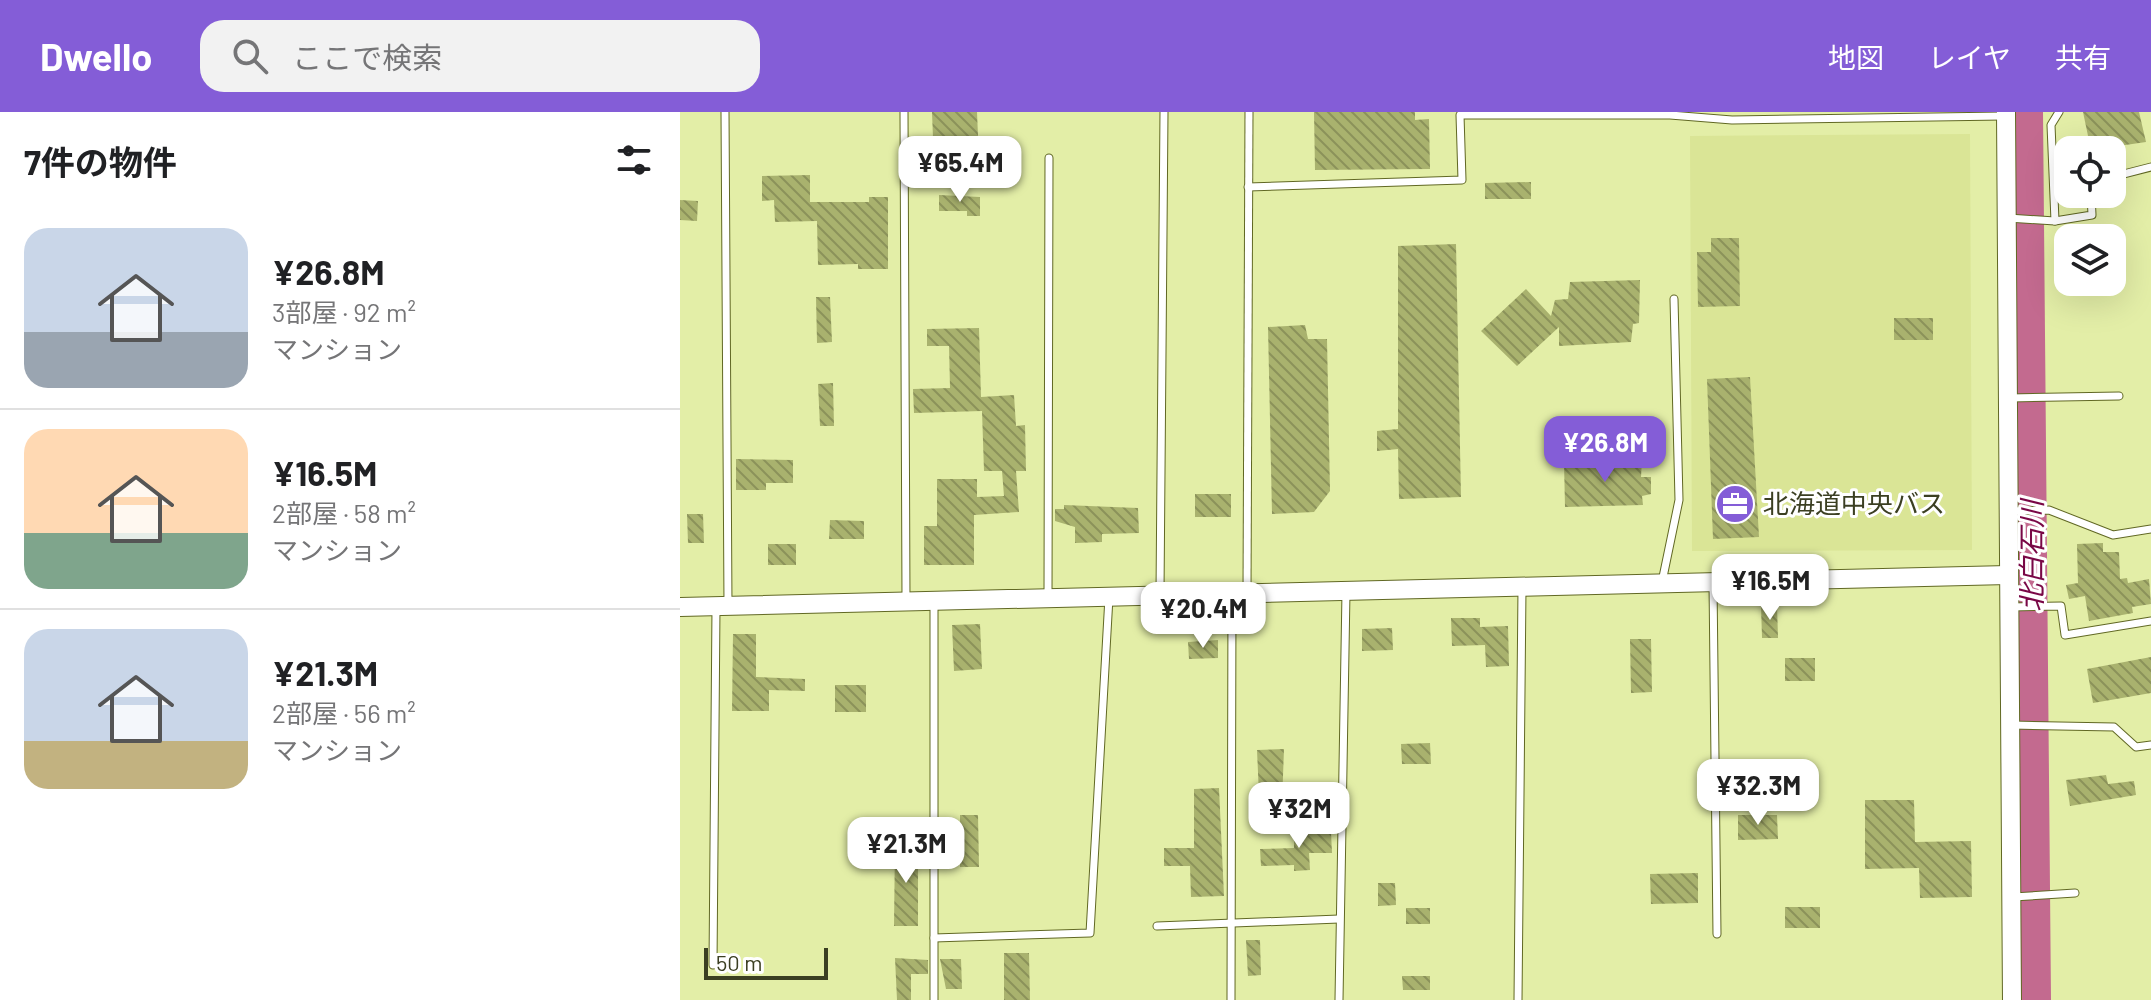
<!DOCTYPE html>
<html lang="ja">
<meta charset="utf-8">
<style>
:root{--surface:#fff;--page:#f2f2f2;--text:#202124;--muted:#757577;--line:#e0e0e0;--accent:#845dd7}
body{margin:0;font-family:Barlow,"Noto Sans JP",sans-serif;background:var(--page);color:var(--text);height:100vh;display:flex;flex-direction:column;font-size:30px;white-space:nowrap}
*{box-sizing:border-box;margin:0}
p{font-size:26px;color:var(--muted)}
.icon{flex:none;width:44px;height:44px;fill:none;stroke:currentColor;stroke-width:2;stroke-linecap:round;stroke-linejoin:round}
.map{position:relative;flex:1;overflow:hidden}
.drawer{display:flex;flex-direction:column;background:var(--surface);width:680px}
.drawer>*{flex:none}
.tools{position:absolute;left:1374px;top:24px;display:grid;gap:16px}
.tools a{display:grid;place-items:center;width:72px;height:72px;border-radius:16px;background:var(--surface);box-shadow:0 8px 32px #0002;font-size:40px}
.scale{position:absolute;left:24px;bottom:20px;width:124px;box-sizing:border-box;padding-left:8px;border:4px solid #3b3f22;border-top:0;font-size:22px;line-height:28px;white-space:nowrap;color:#3b3f22;-webkit-text-stroke:6px #fff;paint-order:stroke}
.price{position:absolute;translate:-50% -68px;padding:0 18px;border-radius:16px;background:#fff;color:#222;font-size:26px;line-height:52px;filter:drop-shadow(0 2px 4px #0008)}
.price::after{content:'';position:absolute;left:50%;top:48px;width:24px;height:18px;margin-left:-12px;background:inherit;clip-path:polygon(0 0,100% 0,50% 100%)}
.price.active{background:var(--accent);color:#fff}
ul{padding:0;list-style:none}
li{display:flex;align-items:center;gap:24px;height:200px;padding:0 24px}
li+li{border-top:2px solid var(--line)}
li span{display:grid;place-items:center;flex:none;width:224px;height:160px;border-radius:24px;color:#555}
li>.icon{margin-inline-start:auto}
span .icon{width:96px;height:96px;fill:#fffc;stroke-width:1}
li b{font-size:34px}
h2{display:flex;justify-content:space-between;align-items:center;height:96px;padding:0 24px;font-size:34px}
header{display:flex;align-items:center;gap:48px;box-sizing:border-box;height:112px;padding:0 40px;background:var(--accent);color:#fff}
header strong{font-size:38px}
nav{display:flex;gap:44px;margin-inline-start:auto;font-size:28px}
.search{width:560px;height:72px;background:var(--page);display:flex;align-items:center;gap:20px;box-sizing:border-box;padding:0 28px;border-radius:24px;color:var(--muted);font-size:30px}
main{display:flex;flex:1;min-height:0}
.map>svg:first-child{display:block}
</style>
<header>
<strong>Dwello</strong>
<div class="search"><svg class="icon" aria-label="search" viewBox="0 0 24 24"><circle cx="10" cy="10" r="6"/><path d="M15 15l6 6"/></svg>ここで検索</div>
<nav><a>地図</a><a>レイヤ</a><a>共有</a></nav>
</header>
<main>
<section class="drawer">
<h2>7件の物件<svg class="icon" aria-label="filters" viewBox="0 0 24 24"><path d="M4 7h16M4 17h16"/><circle cx="9" cy="7" r="2"/><circle cx="15" cy="17" r="2"/></svg></h2>
<ul>
<li><span style="background:linear-gradient(#c9d6e8 65%,#9aa5b1 0)"><svg class="icon" aria-label="home" viewBox="0 0 24 24"><path d="M3 11l9-7 9 7M6 9v11h12V9"/></svg></span><div><b>¥26.8M</b><p>3部屋 · 92 m²</p><p>マンション</p></div></li>
<li><span style="background:linear-gradient(#ffd9b3 65%,#7fa58c 0)"><svg class="icon" aria-label="home" viewBox="0 0 24 24"><path d="M3 11l9-7 9 7M6 9v11h12V9"/></svg></span><div><b>¥16.5M</b><p>2部屋 · 58 m²</p><p>マンション</p></div></li>
<li><span style="background:linear-gradient(#c9d6e8 70%,#c2b280 0)"><svg class="icon" aria-label="home" viewBox="0 0 24 24"><path d="M3 11l9-7 9 7M6 9v11h12V9"/></svg></span><div><b>¥21.3M</b><p>2部屋 · 56 m²</p><p>マンション</p></div></li>
</ul>
</section>
<div class="map">
<svg width="1471" height="888" viewBox="0 0 1471 888">
<defs>
<pattern id="building-back-hatch" width="6" height="6" patternUnits="userSpaceOnUse" patternTransform="scale(2)"><rect width="6" height="6" fill="#a9b26e"/><path d="M-1 5l2 2M0 0l6 6M5-1l2 2" fill="none" stroke="#8b925a"/></pattern>
</defs>
<rect width="100%" height="100%" fill="#e3eea7"/>
<polygon fill="#dae596" points="1290,22 1292,438 1012,439 1010,24"/>
<g fill="none" stroke-linecap="round" stroke-linejoin="round">
<polyline stroke="#c36a8f" stroke-width="30" points="1348,0 1356,888"/>
</g>
<g fill="url(#building-back-hatch)">
<polygon points="252,0 297,0 298,24 253,26"/>
<polygon points="634,0 735,0 735,8 749,7 750,57 635,58"/>
<polygon points="1403,0 1459,0 1466,30 1411,38"/>
<polygon points="130,63 130,90 189,90 189,85 208,85 208,157 178,157 178,152 138,153 137,109 95,110 94,88 82,89 82,64"/>
<polygon points="851,70 851,87 805,87 805,71"/>
<polygon points="259,83 300,85 300,104 287,104 287,99 259,99"/>
<polygon points="0,88 18,89 17,109 0,108"/>
<polygon points="1031,126 1059,126 1060,194 1018,195 1017,140 1031,140"/>
<polygon points="776,132 781,385 719,387 718,337 697,339 697,319 718,317 718,134"/>
<polygon points="960,168 959,211 953,212 951,230 879,234 879,215 837,254 801,219 846,177 871,204 875,188 888,187 890,170"/>
<polygon points="136,185 150,185 152,230 137,231"/>
<rect x="1214" y="206" width="39" height="22"/>
<polygon points="625,213 628,227 647,227 650,379 634,400 592,402 588,215"/>
<polygon points="299,216 301,285 334,283 336,314 345,313 346,359 336,359 339,400 294,403 294,453 244,453 244,414 257,414 257,367 297,367 297,385 324,384 322,359 304,359 302,299 234,301 233,277 270,276 269,234 247,234 247,217"/>
<polygon points="1070,265 1079,425 1033,427 1027,267"/>
<polygon points="153,271 154,314 140,314 138,272"/>
<polygon points="56,347 113,348 113,371 86,371 86,378 56,378"/>
<polygon points="962,348 961,365 971,365 971,382 962,384 963,393 885,395 884,350"/>
<rect x="515" y="382" width="36" height="23"/>
<polygon points="384,393 458,396 459,421 422,422 422,430 395,431 395,415 375,409 375,397 384,397"/>
<polygon points="7,402 23,402 24,431 8,431"/>
<polygon points="150,408 184,409 184,427 149,427"/>
<polygon points="1423,431 1423,440 1439,440 1440,467 1447,466 1448,471 1469,467 1471,492 1452,495 1453,501 1409,509 1405,484 1389,487 1386,473 1398,471 1397,432"/>
<rect x="88" y="432" width="28" height="21"/>
<polygon points="1097,493 1098,526 1082,526 1081,494"/>
<polygon points="771,506 800,506 800,515 828,514 829,554 806,555 805,533 772,534"/>
<polygon points="300,512 302,557 274,559 272,513"/>
<polygon points="712,516 713,538 682,539 682,517"/>
<polygon points="53,522 76,522 76,565 125,567 125,579 89,578 89,599 52,599"/>
<polygon points="950,527 971,527 972,580 951,581"/>
<polygon points="538,528 538,546 509,547 508,530"/>
<polygon points="1471,545 1471,581 1413,591 1407,557"/>
<rect x="1105" y="546" width="30" height="23"/>
<rect x="155" y="573" width="31" height="27"/>
<polygon points="750,631 751,652 722,652 721,632"/>
<polygon points="604,637 602,691 587,691 587,683 579,683 577,638"/>
<polygon points="1426,663 1428,672 1454,669 1456,683 1390,694 1386,668"/>
<polygon points="539,676 544,784 511,785 510,754 484,754 484,736 514,736 514,677"/>
<polygon points="1185,688 1234,688 1235,730 1291,729 1292,785 1240,786 1239,756 1185,757"/>
<polygon points="280,703 298,703 299,755 280,755"/>
<polygon points="1058,703 1097,703 1098,727 1058,728"/>
<polygon points="623,715 651,720 652,741 629,741 630,758 614,759 614,753 581,754 580,737 614,736 614,721 623,721"/>
<polygon points="215,732 238,732 238,814 214,814"/>
<polygon points="1018,761 1018,791 971,792 970,762"/>
<polygon points="698,771 715,771 716,793 698,794"/>
<rect x="1105" y="795" width="35" height="21"/>
<rect x="726" y="796" width="24" height="16"/>
<polygon points="566,828 580,828 581,863 568,864"/>
<polygon points="324,841 349,841 350,888 324,888"/>
<polygon points="215,846 248,848 248,862 231,862 231,888 217,888"/>
<polygon points="260,847 281,847 282,877 266,877"/>
<polygon points="722,864 750,864 750,878 723,878"/>
</g>
<g fill="none" stroke-linecap="round" stroke-linejoin="round">
<g stroke="#616824" stroke-width="9">
<g id="service">
<polyline points="45,0 48,493"/>
<polyline points="224,0 226,487"/>
<polyline points="1432,65 1471,55"/>
<polyline points="568,75 782,68 780,3 990,3 1052,8 1323,4"/>
<polyline points="1328,106 1375,109 1412,103 1411,82"/>
<polyline points="1375,109 1371,13 1379,0"/>
<polyline points="1329,286 1439,284"/>
<polyline points="1330,399 1369,398 1433,423 1471,417"/>
<polyline points="982,470 999,388 994,187"/>
<polyline points="1033,471 1037,822"/>
<polyline points="567,479 569,0"/>
<polyline points="480,481 484,0"/>
<polyline points="368,484 369,46"/>
<polyline points="254,490 254,888"/>
<polyline points="1331,495 1381,494 1385,523 1471,509"/>
<polyline points="1331,613 1434,615 1456,635 1471,633"/>
<polyline points="1333,785 1395,781"/>
<polyline points="477,814 659,807"/>
<polyline points="254,826 410,821 429,485"/>
<polyline points="33,853 36,496"/>
<polyline points="551,888 552,482"/>
<polyline points="659,888 666,480"/>
<polyline points="838,888 842,476"/>
</g>
</g>
<g stroke="#616824" stroke-width="20">
<g id="tertiary">
<polyline points="1326,0 1332,888"/>
<polyline points="0,495 1328,463"/>
</g>
</g>
<use href="#service" stroke="#fff" stroke-width="7"/>
<use href="#tertiary" stroke="#fff" stroke-width="18"/>
</g>
<defs>
<g id="office-disc" transform="scale(2)"><circle r="9.5" fill="#845dd7" stroke="#fff"/><path d="M-6-3h4V-5.5h4V-3h4V5H-6ZM-1-4.5V-3h2v-1.5ZM-6 0V1H6V0Z" fill="#fff"/></g>
</defs>
<g fill-rule="evenodd">
<use href="#office-disc" x="1055" y="392"/>
</g>
<g text-anchor="middle" stroke-width="6" stroke-linejoin="round" paint-order="stroke">
<g font-size="26" fill="#3b3f22" stroke="#fff" text-anchor="start">
<text x="1083" y="401">北海道中央バス</text>
</g>
<g font-size="28" font-style="italic" fill="#790746" stroke="#fff">
<text transform="translate(1352 444) rotate(-90)" y="10">北白石川</text>
</g>
</g>
</svg>
<div class="tools">
<a><svg class="icon" aria-label="locate" viewBox="0 0 24 24"><circle cx="12" cy="12" r="6"/><path d="M12 2v4M12 18v4M2 12h4M18 12h4"/></svg></a>
<a><svg class="icon" aria-label="layers" viewBox="0 0 24 24"><path d="M12 4l9 5-9 5-9-5zM3 14l9 5 9-5"/></svg></a>
</div>
<div class="scale">50 m</div>
<b class="price" style="left:280px;top:92px">¥65.4M</b>
<b class="price active" style="left:925px;top:372px">¥26.8M</b>
<b class="price" style="left:1090px;top:510px">¥16.5M</b>
<b class="price" style="left:523px;top:538px">¥20.4M</b>
<b class="price" style="left:1078px;top:715px">¥32.3M</b>
<b class="price" style="left:619px;top:738px">¥32M</b>
<b class="price" style="left:226px;top:773px">¥21.3M</b>
</div>
</main>
